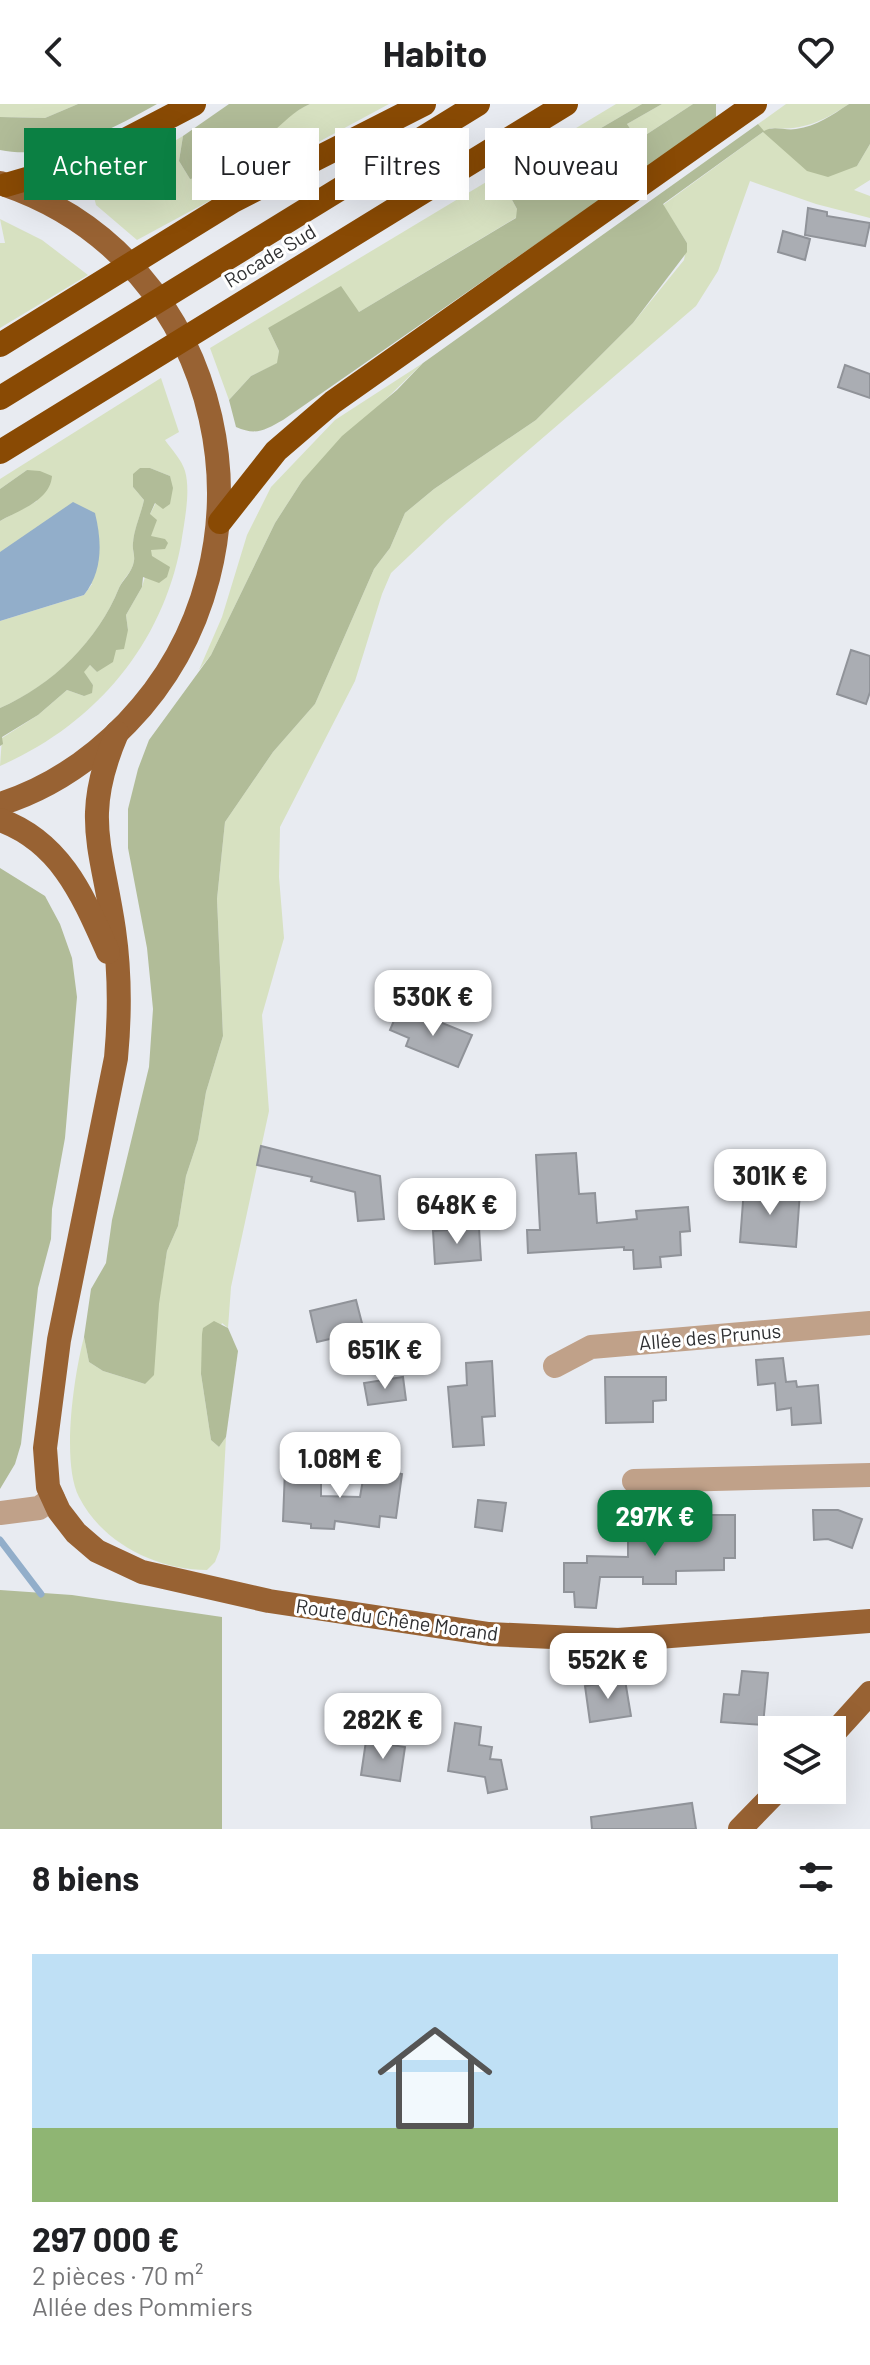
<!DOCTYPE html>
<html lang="fr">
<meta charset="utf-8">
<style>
:root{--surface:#fff;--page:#f6f6f6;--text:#202124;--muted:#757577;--line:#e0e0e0;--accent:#0b8043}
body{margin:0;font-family:Barlow,sans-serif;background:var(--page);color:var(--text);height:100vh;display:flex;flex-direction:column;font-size:30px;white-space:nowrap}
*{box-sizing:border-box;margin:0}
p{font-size:26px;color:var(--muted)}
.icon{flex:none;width:44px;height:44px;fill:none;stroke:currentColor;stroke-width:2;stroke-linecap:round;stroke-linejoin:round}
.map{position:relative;height:1725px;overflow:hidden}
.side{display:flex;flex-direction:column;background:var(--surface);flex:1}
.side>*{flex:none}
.hud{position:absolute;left:24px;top:24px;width:822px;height:72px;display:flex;gap:16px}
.controls{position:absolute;left:758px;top:1612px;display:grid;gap:16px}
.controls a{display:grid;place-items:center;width:88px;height:88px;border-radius:0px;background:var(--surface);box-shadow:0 8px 32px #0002;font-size:40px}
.price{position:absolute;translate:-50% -68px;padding:0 18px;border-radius:16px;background:#fff;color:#222;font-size:26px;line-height:52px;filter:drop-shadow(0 2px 4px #0008)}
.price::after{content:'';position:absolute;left:50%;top:48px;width:24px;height:18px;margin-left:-12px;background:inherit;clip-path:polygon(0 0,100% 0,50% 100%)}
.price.on{background:var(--accent);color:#fff}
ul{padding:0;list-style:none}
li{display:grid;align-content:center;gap:16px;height:424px;padding:0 32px}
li+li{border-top:2px solid var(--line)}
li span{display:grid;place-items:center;height:248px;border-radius:0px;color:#555}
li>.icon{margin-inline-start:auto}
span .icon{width:144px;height:144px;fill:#fffc;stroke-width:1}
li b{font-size:34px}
h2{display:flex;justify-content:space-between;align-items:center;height:96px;padding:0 32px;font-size:34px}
.tag{padding:0 28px;border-radius:0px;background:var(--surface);box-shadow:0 8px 32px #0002;font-size:28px;line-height:72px}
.tag.on{background:var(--accent);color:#fff}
header{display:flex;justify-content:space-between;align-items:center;height:104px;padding:0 32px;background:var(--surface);font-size:36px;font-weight:700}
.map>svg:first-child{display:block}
</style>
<header><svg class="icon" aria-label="back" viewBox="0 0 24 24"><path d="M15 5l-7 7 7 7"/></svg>Habito<svg class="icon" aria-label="heart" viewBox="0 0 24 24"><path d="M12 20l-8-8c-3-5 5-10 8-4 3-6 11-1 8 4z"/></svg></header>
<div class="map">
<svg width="870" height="1725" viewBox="0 0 870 1725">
<rect width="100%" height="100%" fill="#e8ebf1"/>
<g fill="#d7e1c1">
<polygon points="0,0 78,0 45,14 0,13"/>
<path d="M310,0H389L137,136L96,101L92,85L183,32L179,57L190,75C239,69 270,17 310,0Z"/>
<polygon points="616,0 642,0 504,81 517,105 517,113 359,208 351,200 268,224 279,247 278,259 251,272 229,296 210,244"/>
<polygon points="662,0 693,0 638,36 627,20"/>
<path d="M786,0H849C822,18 802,27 769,24L857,62L870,40V76L854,86L870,92V114L816,100L750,77L718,167L696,202L446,417L391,469L382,490L355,577L280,723L279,773L284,834L262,911L269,1007L231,1183L228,1224L222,1219L201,1270L211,1336L219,1343L226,1333L220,1445L215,1458L207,1466C157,1466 102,1439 79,1393C61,1358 74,1271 84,1233L89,1258L103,1267L145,1280L167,1147L178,1122L186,1072L198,1036L206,988L223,932L217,795L225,718L273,648L315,600L374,465L390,444L405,409L434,385L536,316L633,219L684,156L687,139L663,101L763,28L758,20Z"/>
<polygon points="0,115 42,136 88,171 0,224 0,139 5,139"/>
<polygon points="423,259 302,377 275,419 211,551 199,566 222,513 247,431 271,383 335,316"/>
<path d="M161,274L179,328L165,336C171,345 182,356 185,367C191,388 184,419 181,440C162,542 94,621 0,662L2,634L38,611L67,586L84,592L93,581L83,568L90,561L97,568L128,526L126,511L142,483L151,452L150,410L170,372L150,364H140L133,383L144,396C141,410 134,426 133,439C132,445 135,451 134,457C132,469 123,474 119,484C98,536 54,581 0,604V517L84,491L92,480L0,448V417L37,397L27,366L0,385V375Z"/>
</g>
<g fill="#b1bc98">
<path d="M78,0H157C110,26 55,57 0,46V13L45,14Z"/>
<path d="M229,0H310C293,7 283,20 269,31C247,49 219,71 190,75L179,57L183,32Z"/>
<path d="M642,0H662L627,20L638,36L693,0H716V15L283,316C265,326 256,332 236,323L229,296L251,272L277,259L279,247L268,224L341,182L359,208L516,114L517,105L504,81Z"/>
<path d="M849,0H870V40L857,62L828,73L807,67L763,28L663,100L687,139V148L633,219L536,316L434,385L405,409L390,444L374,465L315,600L273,648L225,718L217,795L223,932L206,988L198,1036L186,1072L178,1122L167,1147L159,1200L154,1271L145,1280L103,1267L89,1258L84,1233L91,1185L106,1159L112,1116L149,963L153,905L147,844L128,744V705L138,665L149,636L211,551L275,419L302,377L342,332L397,286L423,259L758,20L764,27C774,21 785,27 796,25C817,22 832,11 849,0Z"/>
<path d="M140,364H150L170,372L173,384L170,400L163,405L155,399L150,410L157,416L151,432L165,435L168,439L165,445L151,446L152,452L170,463L167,473L159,479L143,473L142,483L126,511L128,526L124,545L116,546L113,558L97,568L90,561L84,568L93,581L92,589L84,592L67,586L38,611L2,633L3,640L0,642V604C53,581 98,536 119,484C123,475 132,469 134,457C135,451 132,445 133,439C134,425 141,410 144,396L133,383V370Z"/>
<path d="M27,366L40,367L52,372C50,397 19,406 0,417V385Z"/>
<polygon points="0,764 45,792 60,820 72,854 77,893 65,1034 52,1105 51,1135 38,1184 21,1340 15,1360 0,1385"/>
<polygon points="214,1217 228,1224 238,1247 226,1333 219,1343 211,1336 201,1270 202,1230 203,1224"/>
<polygon points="0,1486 72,1491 222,1513 222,1725 0,1725"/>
</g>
<path fill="#92aeca" d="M73,398L95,409C102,438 103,467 84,491L0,517V448Z"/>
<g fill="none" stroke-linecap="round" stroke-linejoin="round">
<polyline stroke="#92aeca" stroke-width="7" points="0,1436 41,1490"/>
</g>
<g fill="#aaadb3" stroke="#909399" stroke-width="2">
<polygon points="808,104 827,108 827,112 870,119 865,142 805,131"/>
<polygon points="783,127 810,135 805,156 778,148"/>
<polygon points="845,261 870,270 870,294 838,283"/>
<polygon points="851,546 870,552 870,588 866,600 837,590"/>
<polygon points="398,907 417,915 420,910 472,931 458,963 406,942 409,934 390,926"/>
<polygon points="261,1042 380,1072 384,1115 358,1117 355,1088 311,1077 312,1073 257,1061"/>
<polygon points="576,1049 579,1090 595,1089 597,1119 637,1115 636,1107 688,1103 690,1127 680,1128 681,1151 660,1153 661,1163 634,1165 633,1146 624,1146 624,1143 528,1149 527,1126 540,1126 536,1051"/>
<polygon points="744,1084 800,1088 796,1143 740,1138"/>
<polygon points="479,1124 481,1156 435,1160 433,1127"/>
<polygon points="356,1196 364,1227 317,1238 310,1207"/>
<polygon points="783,1254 786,1278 796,1277 797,1283 818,1281 821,1319 792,1321 791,1304 777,1306 775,1279 758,1281 756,1256"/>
<polygon points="492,1257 495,1312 482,1313 484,1341 453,1343 448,1283 467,1281 466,1259"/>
<polygon points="403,1273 406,1296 368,1301 364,1279"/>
<polygon points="605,1273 666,1273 666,1296 653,1297 653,1318 606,1319"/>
<polygon points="365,1364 402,1370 396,1414 380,1412 379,1423 335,1417 334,1425 311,1424 311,1420 283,1417 285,1365 321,1370 321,1392 360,1393"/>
<polygon points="478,1396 506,1399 502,1427 475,1423"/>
<polygon points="813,1406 838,1406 862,1415 852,1444 828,1435 814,1436"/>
<polygon points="708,1411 735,1411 735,1454 724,1454 724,1466 676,1467 676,1480 643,1480 643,1473 600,1473 596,1504 575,1503 574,1488 564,1488 564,1459 587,1459 587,1452 628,1453 628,1425 701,1427 701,1423 708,1424"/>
<polygon points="742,1567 768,1569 763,1621 721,1618 724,1590 739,1591"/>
<polygon points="625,1576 631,1612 590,1618 585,1582"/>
<polygon points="455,1619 481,1623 479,1641 492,1643 490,1655 501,1656 507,1685 488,1689 485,1673 448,1667"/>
<polygon points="366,1637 405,1643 400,1677 361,1671"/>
<polygon points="692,1699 696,1725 592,1725 591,1713"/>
</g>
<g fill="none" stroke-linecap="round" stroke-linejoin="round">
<g stroke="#c0a189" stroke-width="24">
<polyline points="555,1262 591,1243 870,1219"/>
<polyline points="634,1377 870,1371"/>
<polyline points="0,1409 39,1404 53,1394"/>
</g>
<g stroke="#986233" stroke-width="24">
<path d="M0,79C229,154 290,450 127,619C92,655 48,685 0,700"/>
<path d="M117,629C81,713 102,743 114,826C120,868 120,911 116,954L59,1236L45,1344L48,1383L59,1407L76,1429L97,1447L142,1468L269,1497L489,1530L618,1536L870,1517"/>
<path d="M0,716C61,738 83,792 108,848"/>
<polyline points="832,1631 870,1589"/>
<polyline points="740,1725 778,1686"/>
</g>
<g stroke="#894a04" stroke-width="24">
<polyline points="6,81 81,59 194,0"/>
<polyline points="0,241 233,97 424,0"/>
<polyline points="0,294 478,0"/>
<polyline points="0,348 566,0"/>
<polyline points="220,418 276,347 333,298 755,0"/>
</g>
</g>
<g text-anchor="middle" stroke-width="6" stroke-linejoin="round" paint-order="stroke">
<g font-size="20" fill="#2f3032" stroke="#fff">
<text transform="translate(270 152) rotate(-31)" y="7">Rocade Sud</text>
<text transform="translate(710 1233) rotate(-5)" y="7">Allée des Prunus</text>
<text transform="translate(397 1516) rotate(8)" y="7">Route du Chêne Morand</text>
</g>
</g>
</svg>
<div class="controls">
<a><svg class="icon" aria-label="layers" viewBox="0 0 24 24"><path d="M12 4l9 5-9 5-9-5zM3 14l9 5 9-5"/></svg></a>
</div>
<b class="price" style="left:433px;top:934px">530K €</b>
<b class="price" style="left:770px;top:1113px">301K €</b>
<b class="price" style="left:457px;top:1142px">648K €</b>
<b class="price" style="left:385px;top:1287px">651K €</b>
<b class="price" style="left:340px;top:1396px">1.08M €</b>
<b class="price on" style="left:655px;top:1454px">297K €</b>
<b class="price" style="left:608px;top:1597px">552K €</b>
<b class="price" style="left:383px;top:1657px">282K €</b>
<div class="hud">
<a class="tag on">Acheter</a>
<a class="tag">Louer</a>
<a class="tag">Filtres</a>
<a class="tag">Nouveau</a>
</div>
</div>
<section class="side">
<h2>8 biens<svg class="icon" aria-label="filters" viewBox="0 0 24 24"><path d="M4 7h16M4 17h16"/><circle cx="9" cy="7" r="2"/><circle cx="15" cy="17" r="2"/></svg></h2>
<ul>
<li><span style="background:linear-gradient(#bfe0f5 70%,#8fb573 0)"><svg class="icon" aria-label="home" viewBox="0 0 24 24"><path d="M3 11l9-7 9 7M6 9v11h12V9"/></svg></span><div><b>297 000 €</b><p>2 pièces · 70 m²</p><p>Allée des Pommiers</p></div></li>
</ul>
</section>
